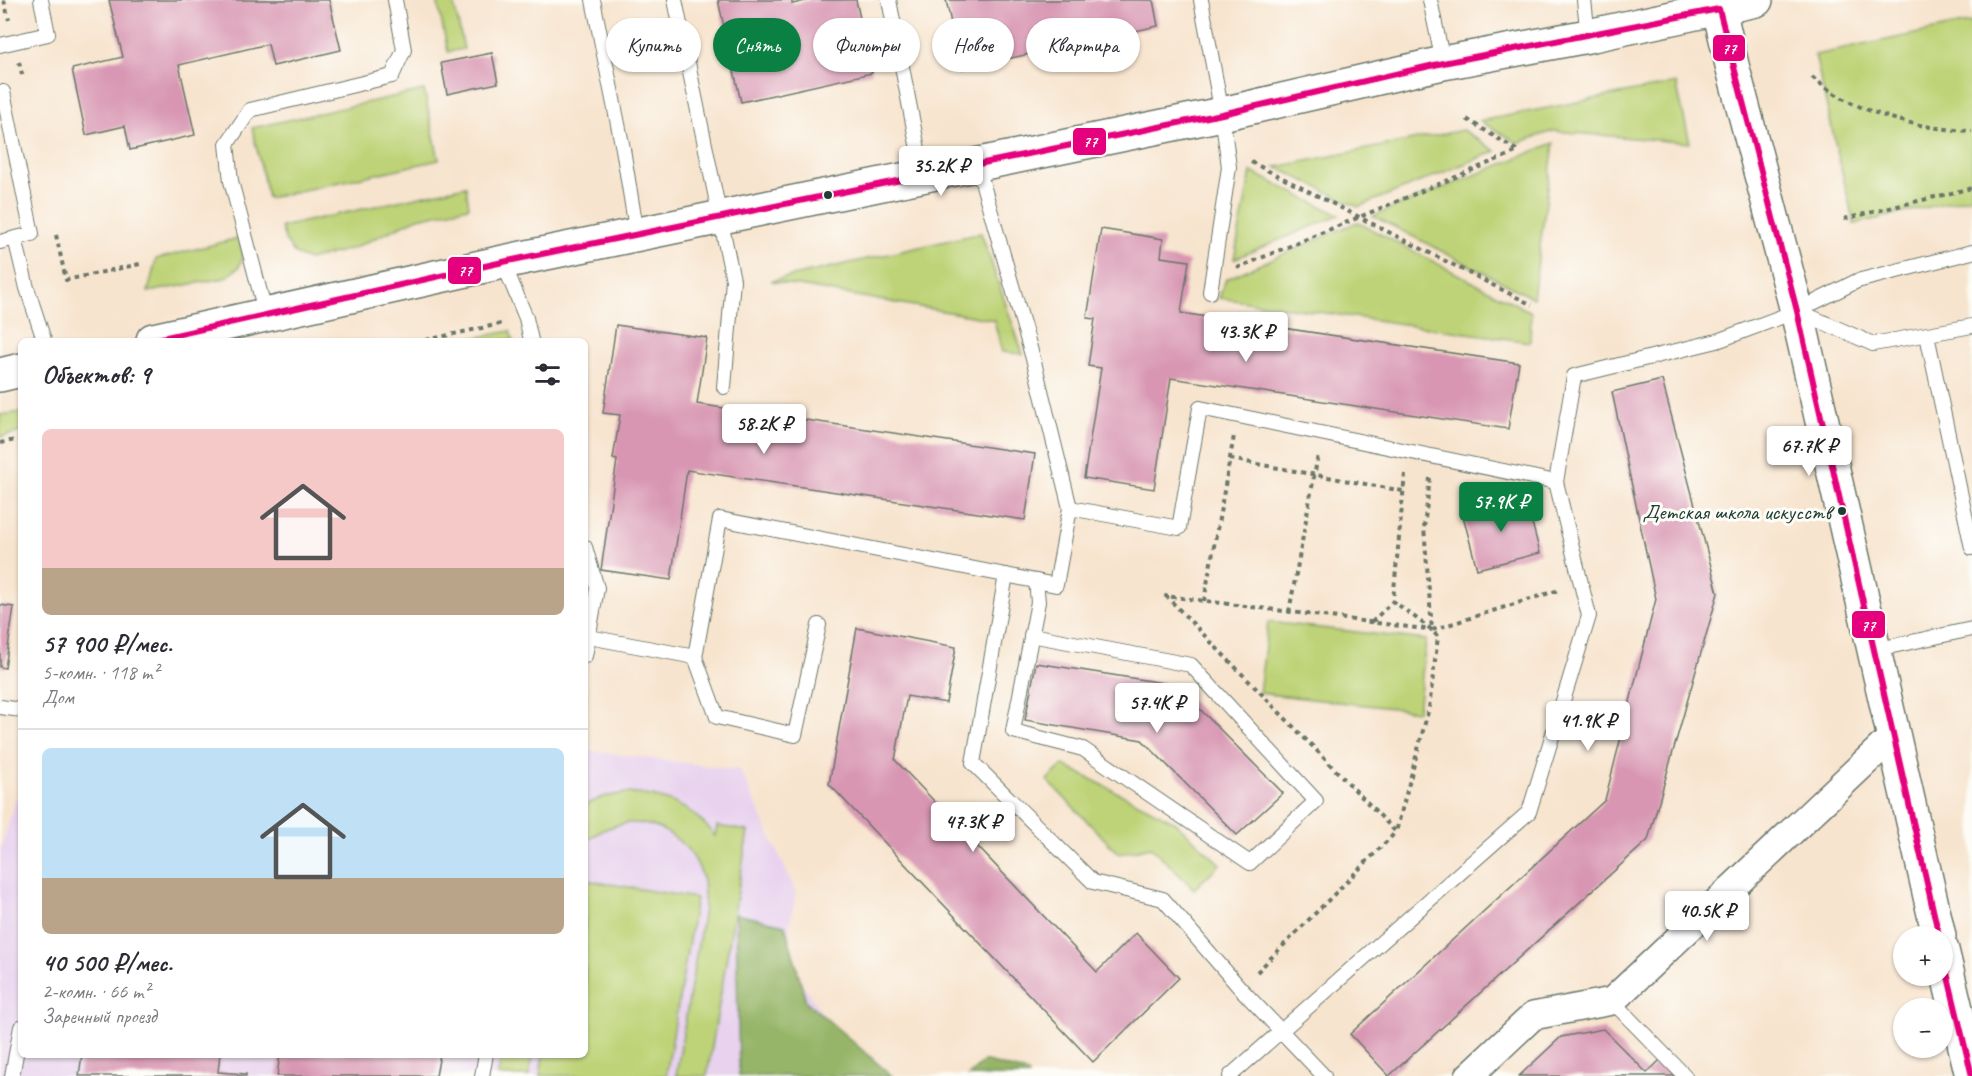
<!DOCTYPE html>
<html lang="ru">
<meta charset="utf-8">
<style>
:root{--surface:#fff;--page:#f2f2f3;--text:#2b2b33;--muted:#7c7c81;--line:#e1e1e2;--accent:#0b8043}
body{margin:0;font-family:Caveat,sans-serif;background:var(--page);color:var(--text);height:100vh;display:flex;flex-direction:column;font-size:22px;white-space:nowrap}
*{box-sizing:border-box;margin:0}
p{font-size:20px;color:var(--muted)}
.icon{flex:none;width:33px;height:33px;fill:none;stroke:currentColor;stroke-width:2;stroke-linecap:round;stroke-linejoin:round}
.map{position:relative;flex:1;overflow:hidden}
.panel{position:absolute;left:18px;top:338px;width:570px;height:720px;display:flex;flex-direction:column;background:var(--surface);border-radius:9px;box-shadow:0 2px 4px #0004}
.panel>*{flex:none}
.top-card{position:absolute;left:606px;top:18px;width:570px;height:54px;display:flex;gap:12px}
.tools{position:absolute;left:1893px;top:926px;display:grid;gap:12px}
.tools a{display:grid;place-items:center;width:60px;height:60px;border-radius:50%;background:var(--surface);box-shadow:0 2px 4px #0004;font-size:30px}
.price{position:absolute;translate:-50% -51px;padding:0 14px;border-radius:6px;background:#fff;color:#222;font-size:20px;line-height:39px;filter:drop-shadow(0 2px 3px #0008)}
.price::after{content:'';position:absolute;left:50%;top:36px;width:18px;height:14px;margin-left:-9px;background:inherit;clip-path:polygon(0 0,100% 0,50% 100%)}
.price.selected{background:var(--accent);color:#fff}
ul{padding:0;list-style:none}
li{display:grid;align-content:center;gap:12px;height:318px;padding:0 24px}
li+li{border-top:2px solid var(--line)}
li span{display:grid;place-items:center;height:186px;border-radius:9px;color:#555}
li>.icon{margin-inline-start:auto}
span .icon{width:108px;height:108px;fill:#fffc;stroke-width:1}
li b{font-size:26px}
h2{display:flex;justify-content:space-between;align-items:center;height:72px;padding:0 24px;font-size:26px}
.tag{padding:0 21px;border-radius:27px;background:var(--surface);box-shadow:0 2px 4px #0004;font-size:21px;line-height:54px}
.tag.selected{background:var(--accent);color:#fff}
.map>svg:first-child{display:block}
</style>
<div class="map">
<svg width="1972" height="1076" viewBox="0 0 1972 1076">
<rect width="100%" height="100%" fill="#fdfcf7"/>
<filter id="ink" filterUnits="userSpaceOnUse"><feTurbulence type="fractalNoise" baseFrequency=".0167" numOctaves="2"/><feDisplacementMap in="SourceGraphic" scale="12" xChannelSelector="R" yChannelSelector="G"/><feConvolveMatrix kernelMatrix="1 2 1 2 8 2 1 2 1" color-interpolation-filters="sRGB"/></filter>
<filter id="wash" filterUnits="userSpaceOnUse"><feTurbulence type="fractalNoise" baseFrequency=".008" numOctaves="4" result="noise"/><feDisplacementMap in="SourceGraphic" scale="24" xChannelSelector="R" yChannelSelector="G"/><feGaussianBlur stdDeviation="1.35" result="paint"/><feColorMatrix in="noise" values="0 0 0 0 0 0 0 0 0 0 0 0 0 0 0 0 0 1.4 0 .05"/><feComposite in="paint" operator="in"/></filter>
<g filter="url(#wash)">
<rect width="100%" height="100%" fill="#f7e4ce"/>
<polygon fill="#e8d2ee" points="585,750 740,770 796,892 784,956 864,1076 0,1076 0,852 16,798 21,798 21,1054 585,1054"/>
<g fill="#bed377" stroke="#6e8856" stroke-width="1.5">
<polygon points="437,0 453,0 464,49 448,52"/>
<polygon points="1972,22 1972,197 1854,224 1815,55"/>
<polygon points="1676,83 1690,143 1553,131 1518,143 1480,121"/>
<polygon points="424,90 439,160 268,198 252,128"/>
<polygon points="1463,130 1496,151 1358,207 1276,167"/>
<polygon points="1554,143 1533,298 1373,216"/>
<polygon points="1251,172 1339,215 1234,259"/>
<polygon points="466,186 469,207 418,218 354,248 309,260 295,254 286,242 281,227"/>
<polygon points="1357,222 1531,312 1530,342 1219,298 1226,279"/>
<polygon points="981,233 1023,354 1002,352 994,320 771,281"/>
<polygon points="239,238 243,255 239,267 225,278 148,292 156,259"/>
<polygon points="510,331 513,340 464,340"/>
<polygon points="21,412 21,432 0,437 0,415"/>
<polygon points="1268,622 1426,640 1418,711 1259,693"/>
<polygon points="1063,765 1174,821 1220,864 1194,889 1151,847 1119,854 1047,780"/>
<path d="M626,793C663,795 692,805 715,836L717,826L748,831L707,1076H676L704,909C704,898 705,888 702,877C694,845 660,821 628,823C612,825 597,832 585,842V805L603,797Z"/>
<polygon points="585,880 696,898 666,1076 540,1076 543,1055 585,1054"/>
<polygon points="501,1055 532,1055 529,1076 498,1076"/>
</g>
<g fill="#96b568" stroke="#5a794e" stroke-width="1.5">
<polygon points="736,914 785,925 806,1001 892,1076 739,1076"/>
<polygon points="984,1061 1028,1073 1029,1076 968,1076"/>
</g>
<g id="blocks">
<g fill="#d896b2">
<polygon points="109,0 329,0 341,50 273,66 268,44 179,65 195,135 130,150 125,126 86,135 72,69 123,57"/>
<polygon points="718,0 792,0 792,4 810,0 856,0 872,73 741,102"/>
<polygon points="946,0 1153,0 1158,26 961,69"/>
<polygon points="492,53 498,83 447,94 441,63"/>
<polygon points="1101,229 1163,239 1161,257 1189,261 1181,313 1519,363 1508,429 1171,378 1154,489 1084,478 1101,368 1088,366 1095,319 1087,318"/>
<polygon points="616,325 707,338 697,404 1035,454 1025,520 687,470 671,580 601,570 617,460 613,459 620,415 603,413"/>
<polygon points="1662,380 1718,593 1648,840 1389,1076 1350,1034 1605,800 1656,599 1612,392"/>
<polygon points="1525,496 1540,553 1477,569 1462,512"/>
<polygon points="0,605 14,607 5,668 0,667"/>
<polygon points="857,628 956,647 946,703 907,696 895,760 1097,972 1136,933 1179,978 1093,1062 829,784"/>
<polygon points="1036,663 1176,685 1283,793 1237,835 1142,740 1025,720"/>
<polygon points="1603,1029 1647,1073 1660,1060 1675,1076 1519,1076 1561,1037"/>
<polygon points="82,1054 220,1054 218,1072 246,1074 246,1076 79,1076"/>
<polygon points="280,1054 440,1054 436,1076 277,1076"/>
</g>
</g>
</g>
<g filter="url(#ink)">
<use href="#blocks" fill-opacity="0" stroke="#6b776a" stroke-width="1.5"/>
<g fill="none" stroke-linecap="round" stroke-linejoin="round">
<g stroke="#6b776a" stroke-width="16">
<g id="lane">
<polyline points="593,0 623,149 637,235"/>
<polyline points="675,0 733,280 724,387"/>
<polyline points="889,0 923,175"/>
<polyline points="1201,0 1222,114 1229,167 1210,292"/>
<polyline points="1430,0 1443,62"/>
<polyline points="1584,0 1588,36"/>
<polyline points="0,45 48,34 41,0"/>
<polyline points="0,92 3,92 32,234 0,242"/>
<polyline points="15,238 27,288 44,340"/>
<polyline points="503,262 526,318 531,340"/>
<polyline points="1800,312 1873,344 1972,326"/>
<polyline points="266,315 231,181 227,144 250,110 392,76 404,50 395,0"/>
<polyline points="1927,335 1972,548"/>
<polyline points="1070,508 1179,528 1200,408 1556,482 1574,376 1717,341 1797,311 1857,281 1972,252"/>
<polyline points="585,547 597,588 585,656"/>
<polyline points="1006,575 973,763 1093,882 1163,899 1240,988 1324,1076"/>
<polyline points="1031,635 1191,665 1316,801 1250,863 1083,749 1013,731 1038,602 1036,581"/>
<polyline points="589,637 695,657 720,519 1056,585 1070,508 1034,362 977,164"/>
<polyline points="1874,650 1972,629"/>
<polyline points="695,657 717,717 795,735 819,625"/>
<polyline points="0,707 21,710"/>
<polyline points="1612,1001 1685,1076"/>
<polyline points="12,1076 21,1027"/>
<polyline points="482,1076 486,1054"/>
<polyline points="1230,1076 1529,812 1589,616 1556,482"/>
</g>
</g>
<g stroke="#6b776a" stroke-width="30">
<polyline id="street" points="1469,1076 1533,1016 1612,1001 1893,736"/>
</g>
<g stroke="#6b776a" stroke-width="36">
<g id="secondary">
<polyline points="1719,9 1732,65 1797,311 1939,936"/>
<polyline points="153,340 503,262 1222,114 1443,63 1588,36 1756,0"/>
<polyline points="0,375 21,370"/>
<polyline points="1942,950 1972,1076"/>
</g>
</g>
<g stroke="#6b776a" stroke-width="4" stroke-dasharray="4.5 4.5" stroke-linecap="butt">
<polyline points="4,0 9,20"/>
<polyline points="19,62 23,78"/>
<path d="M1812,77C1854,113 1917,129 1972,131"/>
<polyline points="1251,162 1532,305"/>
<polyline points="1844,219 1972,188"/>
<polyline points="56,235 66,280 140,264"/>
<polyline points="1237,268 1518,151 1465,118"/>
<polyline points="426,340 505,323"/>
<polyline points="0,443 21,439"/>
<polyline points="1230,459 1403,491"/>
<polyline points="1405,474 1393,601 1432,630 1438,637 1429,708 1396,832 1166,596 1432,630"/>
<polyline points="1430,478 1424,527 1432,630 1559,590"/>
<polyline points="1204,601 1234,436"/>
<polyline points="1289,612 1318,455"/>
<polyline points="1372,622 1393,601"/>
<polyline points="1257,972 1396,832"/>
</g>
<use href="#lane" stroke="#fff" stroke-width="14"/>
<use href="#street" stroke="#fff" stroke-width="27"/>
<use href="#secondary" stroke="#fff" stroke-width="33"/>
<g stroke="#fdfcf7" stroke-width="10">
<g id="bus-1">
<polyline points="153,340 503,262 1222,114 1443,63 1719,9 1797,311 1939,936"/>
<polyline points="1942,952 1972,1076"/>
</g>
</g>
<use href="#bus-1" stroke="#e5007d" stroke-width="6"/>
</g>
</g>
<g fill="#1f3d34" stroke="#fdfcf7" stroke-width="2">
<circle cx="828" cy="195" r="5"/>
<circle cx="1842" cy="511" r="5"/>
</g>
<g text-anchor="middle" stroke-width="6" stroke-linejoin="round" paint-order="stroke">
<g font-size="22" fill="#1f3d34" stroke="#fdfcf7" text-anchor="end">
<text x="1831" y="519">Детская школа искусств</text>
</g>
</g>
<g stroke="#fdfcf7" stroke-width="2">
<rect x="1712" y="34" width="34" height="28" rx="6" fill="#e5007d"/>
<rect x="1072" y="127" width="35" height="29" rx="6" fill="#e5007d"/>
<rect x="447" y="256" width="35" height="29" rx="6" fill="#e5007d"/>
<rect x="1851" y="610" width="35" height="29" rx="6" fill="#e5007d"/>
</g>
<g font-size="16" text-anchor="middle" font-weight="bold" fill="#fff">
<text x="1729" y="54">77</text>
<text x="1090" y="147">77</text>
<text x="465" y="276">77</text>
<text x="1868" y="631">77</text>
</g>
</svg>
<div class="tools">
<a>+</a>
<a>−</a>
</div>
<b class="price" style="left:941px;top:197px">35.2K ₽</b>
<b class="price" style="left:1246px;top:363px">43.3K ₽</b>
<b class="price" style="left:764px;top:455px">58.2K ₽</b>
<b class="price" style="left:1809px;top:477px">67.7K ₽</b>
<b class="price selected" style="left:1501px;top:533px">57.9K ₽</b>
<b class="price" style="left:1157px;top:734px">57.4K ₽</b>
<b class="price" style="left:1588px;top:752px">41.9K ₽</b>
<b class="price" style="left:973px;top:853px">47.3K ₽</b>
<b class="price" style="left:1707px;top:942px">40.5K ₽</b>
<div class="top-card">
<a class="tag">Купить</a>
<a class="tag selected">Снять</a>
<a class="tag">Фильтры</a>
<a class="tag">Новое</a>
<a class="tag">Квартира</a>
</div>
<section class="panel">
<h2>Объектов: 9<svg class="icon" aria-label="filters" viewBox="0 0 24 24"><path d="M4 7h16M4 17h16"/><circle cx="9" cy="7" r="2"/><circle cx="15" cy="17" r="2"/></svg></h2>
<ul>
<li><span style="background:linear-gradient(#f6c9c9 75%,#b9a48a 0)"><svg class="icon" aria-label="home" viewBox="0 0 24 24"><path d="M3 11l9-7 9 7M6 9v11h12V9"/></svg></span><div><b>57 900 ₽/мес.</b><p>5-комн. · 118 m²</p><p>Дом</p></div></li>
<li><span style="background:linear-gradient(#bfe0f5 70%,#b9a48a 0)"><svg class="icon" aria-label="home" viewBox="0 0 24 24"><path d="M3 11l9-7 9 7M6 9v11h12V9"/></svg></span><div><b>40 500 ₽/мес.</b><p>2-комн. · 66 m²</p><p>Заречный проезд</p></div></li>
</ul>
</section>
</div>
